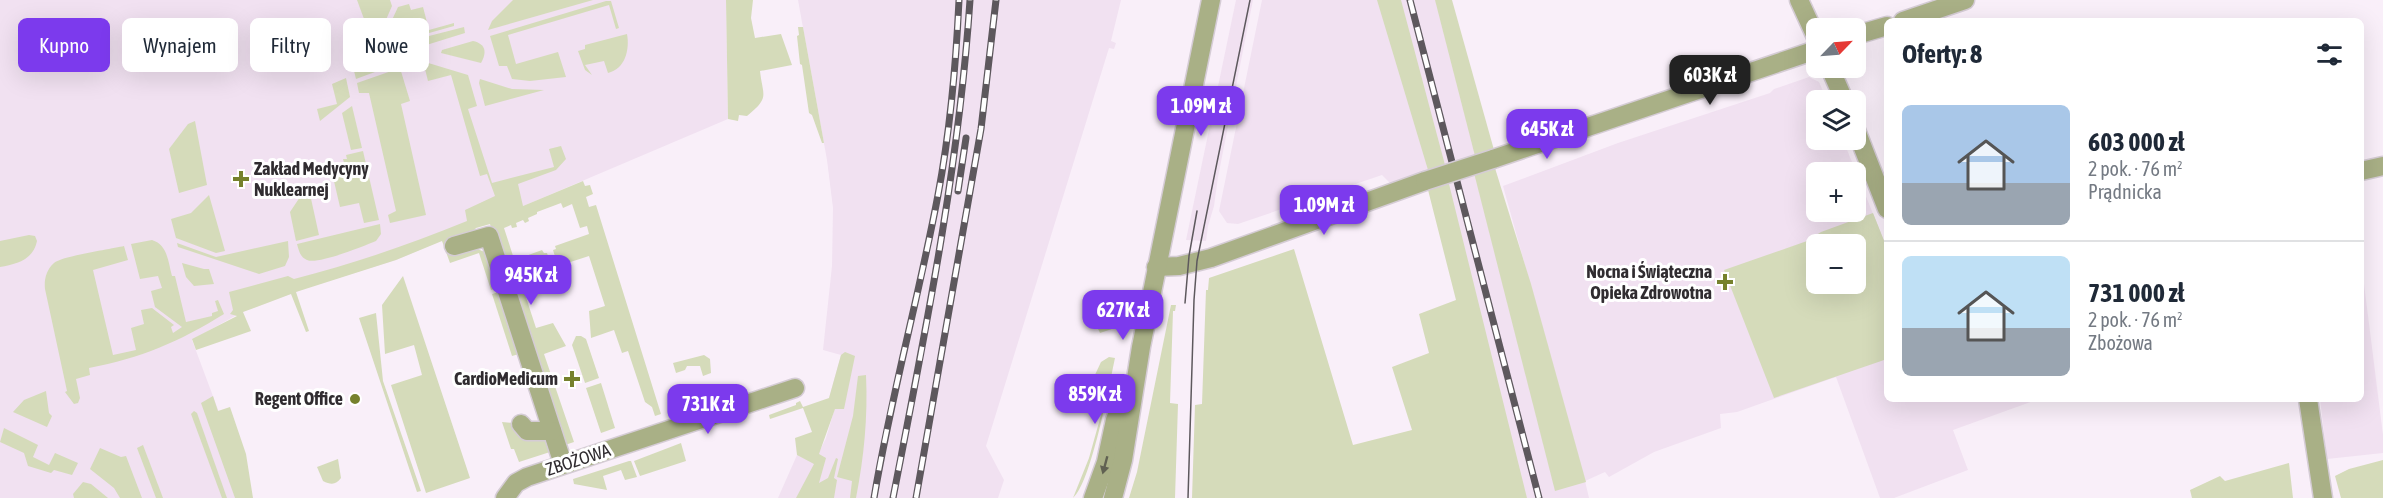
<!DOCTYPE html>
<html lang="pl">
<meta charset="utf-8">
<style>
:root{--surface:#fff;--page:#f2f2f3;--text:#1f2937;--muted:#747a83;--line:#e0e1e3;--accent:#7c3aed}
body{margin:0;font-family:"Asap Condensed",sans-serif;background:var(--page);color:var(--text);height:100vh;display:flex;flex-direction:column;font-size:22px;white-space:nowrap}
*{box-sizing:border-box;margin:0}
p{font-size:20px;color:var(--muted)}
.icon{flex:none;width:33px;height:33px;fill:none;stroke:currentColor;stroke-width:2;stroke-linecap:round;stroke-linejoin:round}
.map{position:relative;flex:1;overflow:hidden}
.panel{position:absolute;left:1884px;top:18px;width:480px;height:384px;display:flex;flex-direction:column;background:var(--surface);border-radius:9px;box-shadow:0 6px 24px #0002}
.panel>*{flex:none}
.top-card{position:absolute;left:18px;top:18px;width:570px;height:54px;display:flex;gap:12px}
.needle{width:39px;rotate:65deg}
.fabs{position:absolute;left:1806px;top:18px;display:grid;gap:12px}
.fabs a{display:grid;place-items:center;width:60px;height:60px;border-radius:9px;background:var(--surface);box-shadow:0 6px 24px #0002;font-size:30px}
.price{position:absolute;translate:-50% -51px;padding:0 14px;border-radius:12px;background:var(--accent);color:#fff;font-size:20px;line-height:39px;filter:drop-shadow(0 2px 3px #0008)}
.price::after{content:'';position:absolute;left:50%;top:36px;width:18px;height:14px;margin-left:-9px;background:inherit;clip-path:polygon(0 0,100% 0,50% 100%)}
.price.active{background:#222;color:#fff}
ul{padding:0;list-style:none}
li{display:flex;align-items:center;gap:18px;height:150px;padding:0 18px}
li+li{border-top:2px solid var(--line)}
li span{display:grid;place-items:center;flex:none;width:168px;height:120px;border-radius:9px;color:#555}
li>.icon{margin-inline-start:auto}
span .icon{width:72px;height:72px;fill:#fffc;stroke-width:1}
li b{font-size:26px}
h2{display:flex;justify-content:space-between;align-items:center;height:72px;padding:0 18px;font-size:26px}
.pill{padding:0 21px;border-radius:9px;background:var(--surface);box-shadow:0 6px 24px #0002;font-size:21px;line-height:54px}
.pill.active{background:var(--accent);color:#fff}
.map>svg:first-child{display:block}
</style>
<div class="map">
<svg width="2383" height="498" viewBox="0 0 2383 498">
<rect width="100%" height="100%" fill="#f9eff9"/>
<g fill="#f1e1f1" fill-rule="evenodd">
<polygon points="0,0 726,0 728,119 396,260 309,287 242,312 192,340 251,498 0,498"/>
<polygon points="798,0 1121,0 1111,41 1116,43 1114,49 1109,48 986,446 1004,480 998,498 778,498 797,455 814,463 826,438 837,401 829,398 841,355 823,350 832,266 833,208 827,160"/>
<polygon points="1236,0 1253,0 1218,177 1214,206 1208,226 1206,241 1186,240"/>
<path d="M1262,0H1446L1567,417L1503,186L1618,143L1770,93L1774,89L1809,77L1819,82L1827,100H1816V140H1843L1887,248V399H2039L1953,430L1968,470L1894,498H1880L1836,377L1737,412L1720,414L1721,428L1654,452L1609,477L1605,472L1585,481L1589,498H1509L1424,171L1391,184L1382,175L1238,224L1227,223L1219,211ZM1816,172H1856V212H1816ZM1816,244H1856V284H1816Z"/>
<polygon points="2361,260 2383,435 2383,453 2327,459 2320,399 2361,399"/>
</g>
<g fill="#d5dbba" fill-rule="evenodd">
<polygon points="357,0 390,0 392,6 385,22 367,27"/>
<polygon points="513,0 593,0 488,30 492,21"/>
<path d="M726,0H753L751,18L755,38L781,34L792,65L760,71C763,97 770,97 747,116L739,115L738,121L728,119Z"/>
<polygon points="1377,0 1401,0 1445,165 1428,170"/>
<polygon points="1435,0 1452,0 1494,150 1475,156"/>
<polygon points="606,1 611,1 619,28 616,29 609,5 508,35 516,64 558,52 566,77 530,81 512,79 507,66 499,66 490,36"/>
<polygon points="409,4 411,10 423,7 429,30 454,23 454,26 397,42 392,20 398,7"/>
<polygon points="464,27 465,33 420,47 398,44"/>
<polygon points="798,27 803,27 824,143 822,143 812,115 809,113 802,65 800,64 797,36 799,35"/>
<path d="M627,34C630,50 625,69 608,73L604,61L585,65L592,75L585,70L578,51L585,49V45Z"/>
<path d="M473,41C486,44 487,52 481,63L441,53L442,50Z"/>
<polygon points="384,54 383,69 356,79 354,71 368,68 367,56"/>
<path d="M425,62L468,75L477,106L468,109L492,183L554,167L549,149L561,146L566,159L556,170L518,184L523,206L583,181L585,186L590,185L593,194L586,197L589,207L596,205L661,414L655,416L652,407L645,402L628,351L622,353L614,330L591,338L589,311L605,306L589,256L558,266L553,250L556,249L555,246L589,234L587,226L580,228L572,204L563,208L561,203L537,212V214L528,218L529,221L525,223L523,220L516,223L517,227L512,228L511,225L504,228L515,262L523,259V257L542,250L544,253H547L552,268L520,279L536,328L553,323L566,346L544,354L574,442L562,446L490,224L476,228L471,234L475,248L487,253L501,287L491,290L479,253L450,263L442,241L396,260L296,292L309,331L306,332L291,294L243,312L251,331L196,350L192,339L237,316L230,314L233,310L229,292L288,276L294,279C353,264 411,244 467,221L465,210L495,196L487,174L480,176L451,75L428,81L424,65Z"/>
<polygon points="400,68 410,101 401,104 426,215 390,223 388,215 396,211 369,93 359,93 357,83"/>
<polygon points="346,78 350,97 320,121 317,109 337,104 332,84"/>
<polygon points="480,79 512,89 544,90 485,106 479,83"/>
<polygon points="352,106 362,148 351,150 342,113"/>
<polygon points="195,121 207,185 179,193 169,149 188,124"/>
<polygon points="363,151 379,220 364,223 359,203 340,207 333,177 347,174 343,159 347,159 346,155"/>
<polygon points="1494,165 1531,284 1586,482 1555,491 1474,173"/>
<polygon points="1448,180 1527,498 1192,498 1195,405 1202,404 1206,290 1208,290 1209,278 1294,249 1353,445 1412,430 1392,367 1429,353 1419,314 1456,300 1427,186"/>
<polygon points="308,185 319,235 296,241 290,212"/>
<polygon points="209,195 225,251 216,253 176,238 171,219 191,213"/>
<path d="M1873,213L1887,248V359L1774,398L1724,270L1807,241L1821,232ZM1856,244V284H1816V244Z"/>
<path d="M380,224L381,234L376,241C364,246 317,265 307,260C300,257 299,251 297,244Z"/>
<path d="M29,235L35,236L37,241C33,260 17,264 0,267V241Z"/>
<path d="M152,240C168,245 168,262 172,276H175L186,322L212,316V313L218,311L215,301L218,300L224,314C179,342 141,358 89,368L90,375L76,379L80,398L78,403L74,404L65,392L67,391L45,289C44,280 46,270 54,263C62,256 111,249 124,246L128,260L93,270L113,355L136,350L131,328L144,324L141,310L152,308L174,325L171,327L173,333L182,327L155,307L151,291L162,288L158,276L140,279L131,244Z"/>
<polygon points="288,241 289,257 285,266 259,274 178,247 177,243 216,257"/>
<polygon points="182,263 204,269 209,269 214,284 194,286 186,277"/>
<polygon points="403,276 470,478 426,493 391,385 422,375 414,345 385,354 382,305"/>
<polygon points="499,292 519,354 512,356 492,294"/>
<polygon points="1115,294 1125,300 1127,303 1122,323 1118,327 1100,333 1094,320 1110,295"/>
<polygon points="1171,305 1176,305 1175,311 1173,311 1170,403 1178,404 1175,498 1129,498 1137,472"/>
<polygon points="376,313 383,381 421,491 417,492 359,318"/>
<polygon points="576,336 581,336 586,339 599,378 585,383 572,345"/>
<polygon points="845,352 855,356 844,409 835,409 819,454 826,458 819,483 828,478 836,458 838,459 834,478 837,480 834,498 796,498 814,464 797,455 795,438 812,432 803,408 770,419 769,415 796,405 796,403 800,401 803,407 829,398 841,355"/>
<polygon points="704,355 710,359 711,373 703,376 700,366 687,366 685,370 676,373 673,363"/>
<path d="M1109,357L1115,358C1109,386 1091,483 1073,498L1089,458L1101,415L1100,410L1086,394L1101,362Z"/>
<path d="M866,375C868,417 864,457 856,498H850L852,481L837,477L853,416L858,376Z"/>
<polygon points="601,383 615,428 601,433 586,388"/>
<polygon points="46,391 49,413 52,416 47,427 13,412 24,400"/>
<polygon points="213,396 218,411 230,407 246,454 253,498 235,498 201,403"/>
<polygon points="194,411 197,413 227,498 222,498 191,414"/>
<path d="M502,422L512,423C517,441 530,439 546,440L550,452L519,462L514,449H511Z"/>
<polygon points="4,428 38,445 33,457 49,465 55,453 78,463 72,475 54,470 51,473 28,466 24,453 0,442"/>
<polygon points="681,443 686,461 640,476 634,461"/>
<polygon points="143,445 163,498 156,498 137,448"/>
<polygon points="100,448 121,457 126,456 142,498 120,498 114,488 90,469"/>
<path d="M338,459L341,478C336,485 331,485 323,481L317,467Z"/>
<polygon points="2383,460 2383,498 2341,498 2335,476 2349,469"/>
<polygon points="629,461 631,461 637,477 625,480 621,470 603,476 607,490 574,484 573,479"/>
<polygon points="2289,463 2293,498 2192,498 2190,490 2220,476 2225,481"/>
<polygon points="83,482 91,484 108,498 74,498 73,494"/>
</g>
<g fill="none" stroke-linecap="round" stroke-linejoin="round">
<g stroke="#d5ccd5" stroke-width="21">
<g id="minor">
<polyline points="1799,0 1816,37"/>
<polyline points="1903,21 1965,0"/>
<polyline points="1856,35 1887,26"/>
<polyline points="1830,68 1844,100"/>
<polyline points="1856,130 1887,209"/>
<polyline points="1493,159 1816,50"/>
<polyline points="2361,171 2383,166"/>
<polyline points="454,246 489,236 563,464"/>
<polyline points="1156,267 1179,266 1211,258 1425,181"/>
<polyline points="2308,399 2323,498"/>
<polyline points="521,424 527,431 552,431"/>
<polyline points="505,498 516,483 527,477 795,388"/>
<polyline points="1093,498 1106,462 1115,420 1126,394"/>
<polyline points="1113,498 1123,460 1141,347 1211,0"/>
</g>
</g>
<use href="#minor" stroke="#a9b086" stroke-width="18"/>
<g stroke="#5d585d" stroke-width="1.5">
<polyline points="1185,303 1189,256 1197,211"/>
<polyline points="1188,498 1194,300 1197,261 1250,0"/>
</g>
<g stroke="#5d585d" stroke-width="7">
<g id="rail">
<polyline points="1410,0 1539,498"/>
<polyline points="958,191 966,138"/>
<path d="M874,498C891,396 919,296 938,195C950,131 956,65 959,0"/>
<path d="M893,498C925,333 959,168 970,0"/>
<polyline points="916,498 981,129 996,0"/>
</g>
</g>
<use href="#rail" stroke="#fff" stroke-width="4.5" stroke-dasharray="14" stroke-linecap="butt"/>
<g stroke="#d5ccd5" stroke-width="21" stroke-linecap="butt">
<polyline id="minor-bridge" points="1425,181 1493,159"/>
</g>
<use href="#minor-bridge" stroke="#a9b086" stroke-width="18"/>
</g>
<defs><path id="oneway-solid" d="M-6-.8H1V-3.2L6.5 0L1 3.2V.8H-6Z" transform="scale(1.5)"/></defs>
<use fill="#606152" href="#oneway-solid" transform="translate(1105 465) rotate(105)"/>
<g fill="#76812d" stroke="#fff" stroke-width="2">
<path d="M238 170h6v6h6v6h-6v6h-6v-6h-6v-6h6z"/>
<path d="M1722 273h6v6h6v6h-6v6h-6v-6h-6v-6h6z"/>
<path d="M569 370h6v6h6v6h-6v6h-6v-6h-6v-6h6z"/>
<circle cx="355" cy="399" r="6"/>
</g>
<g text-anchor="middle" stroke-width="6" stroke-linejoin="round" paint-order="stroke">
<g font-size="18" font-weight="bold" fill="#302c30" stroke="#fff" text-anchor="end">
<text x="254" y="175" text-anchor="start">Zakład Medycyny<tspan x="254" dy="21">Nuklearnej</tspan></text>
<text x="1712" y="278">Nocna i Świąteczna<tspan x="1712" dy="21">Opieka Zdrowotna</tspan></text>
<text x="558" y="385">CardioMedicum</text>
<text x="343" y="405">Regent Office</text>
</g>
<g font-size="18" fill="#302c30" stroke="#fff">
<text transform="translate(578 460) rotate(-18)" y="6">ZBOŻOWA</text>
</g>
</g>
</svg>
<div class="fabs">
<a><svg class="needle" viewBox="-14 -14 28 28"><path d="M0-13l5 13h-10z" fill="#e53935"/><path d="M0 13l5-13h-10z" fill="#747a83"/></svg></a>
<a><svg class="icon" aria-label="layers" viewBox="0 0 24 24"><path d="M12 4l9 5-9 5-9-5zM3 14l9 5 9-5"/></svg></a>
<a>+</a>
<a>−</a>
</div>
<b class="price active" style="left:1710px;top:106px">603K zł</b>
<b class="price" style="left:1201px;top:137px">1.09M zł</b>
<b class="price" style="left:1547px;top:160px">645K zł</b>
<b class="price" style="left:1324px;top:236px">1.09M zł</b>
<b class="price" style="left:531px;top:306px">945K zł</b>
<b class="price" style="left:1123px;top:341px">627K zł</b>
<b class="price" style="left:1095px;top:425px">859K zł</b>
<b class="price" style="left:708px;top:435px">731K zł</b>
<div class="top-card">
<a class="pill active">Kupno</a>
<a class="pill">Wynajem</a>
<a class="pill">Filtry</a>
<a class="pill">Nowe</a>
</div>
<section class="panel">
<h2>Oferty: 8<svg class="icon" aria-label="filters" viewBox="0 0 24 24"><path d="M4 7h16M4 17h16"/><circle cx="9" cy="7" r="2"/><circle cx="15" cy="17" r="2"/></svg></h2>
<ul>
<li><span style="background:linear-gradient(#a9c7e8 65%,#9aa5b1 0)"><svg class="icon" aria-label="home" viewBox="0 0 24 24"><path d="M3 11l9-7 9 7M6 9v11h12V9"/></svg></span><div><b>603 000 zł</b><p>2 pok. · 76 m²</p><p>Prądnicka</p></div></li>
<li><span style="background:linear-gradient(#bfe0f5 60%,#9aa5b1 0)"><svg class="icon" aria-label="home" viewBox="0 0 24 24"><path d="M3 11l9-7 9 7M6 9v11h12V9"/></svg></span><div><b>731 000 zł</b><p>2 pok. · 76 m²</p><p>Zbożowa</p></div></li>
</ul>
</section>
</div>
